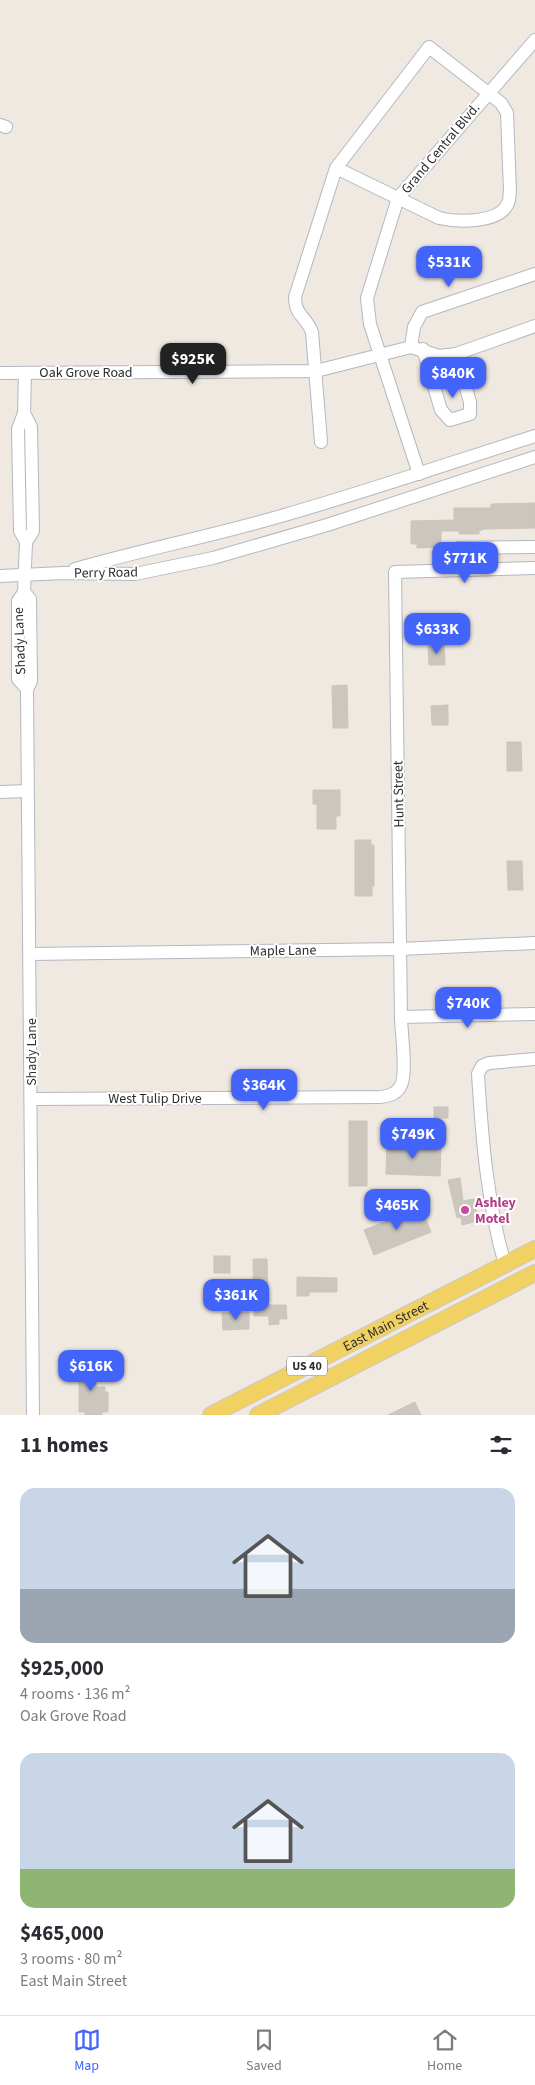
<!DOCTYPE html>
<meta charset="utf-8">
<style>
:root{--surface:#fff;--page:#f7f7f7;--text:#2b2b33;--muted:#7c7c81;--line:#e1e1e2;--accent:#4264fb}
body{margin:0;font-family:"Source Sans 3",sans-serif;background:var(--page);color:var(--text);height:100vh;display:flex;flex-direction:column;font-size:19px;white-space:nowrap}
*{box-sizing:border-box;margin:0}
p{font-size:16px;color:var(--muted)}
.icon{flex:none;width:28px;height:28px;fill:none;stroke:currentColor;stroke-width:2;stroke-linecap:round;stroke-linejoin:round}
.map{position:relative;height:1415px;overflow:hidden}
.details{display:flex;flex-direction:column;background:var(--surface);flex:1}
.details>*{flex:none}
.price{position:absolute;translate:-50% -42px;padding:0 11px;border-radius:10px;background:var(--accent);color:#fff;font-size:16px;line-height:32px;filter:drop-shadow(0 1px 2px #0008)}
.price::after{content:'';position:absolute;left:50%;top:30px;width:15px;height:11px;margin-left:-8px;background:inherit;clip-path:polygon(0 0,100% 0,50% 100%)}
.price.current{background:#222;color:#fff}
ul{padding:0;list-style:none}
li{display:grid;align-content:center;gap:10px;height:265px;padding:0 20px}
li span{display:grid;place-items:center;height:155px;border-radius:15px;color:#555}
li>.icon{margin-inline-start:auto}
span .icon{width:90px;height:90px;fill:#fffc;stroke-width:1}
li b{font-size:21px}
h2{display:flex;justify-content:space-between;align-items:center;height:60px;padding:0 20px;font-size:21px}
.menu{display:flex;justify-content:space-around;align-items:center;height:70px;border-top:1px solid var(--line);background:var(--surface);font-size:14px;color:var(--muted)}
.menu a{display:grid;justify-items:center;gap:2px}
.menu .current{color:var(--accent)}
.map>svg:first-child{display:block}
</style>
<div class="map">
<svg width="535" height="1415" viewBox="0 0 535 1415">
<rect width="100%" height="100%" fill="#efe9e1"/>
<g fill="#cbc7bf" stroke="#cbc5ba">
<polygon points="535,503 535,528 484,529 479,531 479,534 459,534 459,531 441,531 441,543 436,544 436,547 417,548 417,544 411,544 411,521 454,520 454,508 491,508 491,504"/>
<polygon points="444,645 445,665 429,665 428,646"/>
<polygon points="347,685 348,728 333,728 332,686"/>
<polygon points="448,705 448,725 432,725 431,706"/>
<polygon points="507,742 521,742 522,771 507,771"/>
<polygon points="313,790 340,790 340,816 336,816 336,829 317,829 317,804 313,804"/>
<polygon points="355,840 371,840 371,845 374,845 374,886 372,886 372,896 355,896"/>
<polygon points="507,861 522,861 523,890 508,890"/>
<rect x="434" y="1107" width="14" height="11"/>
<rect x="349" y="1121" width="18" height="65"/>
<polygon points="387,1144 441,1147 440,1176 386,1174"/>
<polygon points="460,1178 463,1201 474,1199 478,1221 462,1225 461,1217 457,1218 448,1180"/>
<polygon points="421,1208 431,1232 374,1255 364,1230"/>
<rect x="214" y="1256" width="16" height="17"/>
<polygon points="253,1259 267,1259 268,1305 286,1305 287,1319 279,1319 279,1324 269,1325 269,1316 254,1316"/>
<polygon points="297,1277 337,1278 337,1292 309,1292 309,1296 297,1296"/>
<polygon points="249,1312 249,1329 223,1330 222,1313"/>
<polygon points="79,1364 96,1364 96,1387 105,1387 105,1392 108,1392 108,1412 102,1412 102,1415 85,1415 85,1412 79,1412"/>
<polygon points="415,1402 421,1415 388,1415"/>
</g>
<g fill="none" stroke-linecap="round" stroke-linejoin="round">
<g stroke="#b4b7c1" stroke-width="14">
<g id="minor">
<polyline points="0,125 6,127"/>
<polyline points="411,347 414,327 422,312 535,274"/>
<polyline points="423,349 441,410 450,420 470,414 470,402 456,354"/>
<polyline points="0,373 316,371 411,347 439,356 456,354 535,326"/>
<polyline points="24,413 31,427 33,531 26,542 20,531 18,429 24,413 25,373"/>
<path d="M321,442L312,332C306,316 295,316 295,297L336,168L429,47L501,103L507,113L510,191C509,195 510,200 508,203C500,224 456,222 439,218L336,168"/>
<polyline points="419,474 370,324 367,298 398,198 535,40"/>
<polyline points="26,542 24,592 18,601 18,679 27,689"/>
<polyline points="458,548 535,547"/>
<path d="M75,569C145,549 217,535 288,514C371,490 453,462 535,436"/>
<polyline points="0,576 63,573 135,574 213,558 327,525 535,457"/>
<polyline points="24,592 30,599 31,681 27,689 33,1415"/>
<polyline points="0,792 28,791"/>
<polyline points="30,954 400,949 535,943"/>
<polyline points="401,1017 535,1014"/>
<path d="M31,1099L380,1097C388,1096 395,1095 400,1087C408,1076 401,1032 401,1017L395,572L535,568"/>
<path d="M505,1265C487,1201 482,1139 478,1074L482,1066L489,1063L535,1059"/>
</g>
</g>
<g stroke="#c9c9c9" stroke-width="18">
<g id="major">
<path id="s1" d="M211,1415L535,1249"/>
<polyline points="258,1415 535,1273"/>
</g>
</g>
<use href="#minor" stroke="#fff" stroke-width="12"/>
<use href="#major" stroke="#f2d163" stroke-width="16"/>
</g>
<circle fill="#d1479c" stroke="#fff" stroke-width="2" cx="465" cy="1210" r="5"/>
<g text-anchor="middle" stroke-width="4" stroke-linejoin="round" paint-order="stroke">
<rect fill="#fff" stroke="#6d6d6d" stroke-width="1" x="287" y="1356.5" width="40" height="19" rx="4"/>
<g font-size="12" font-weight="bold" fill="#2e2e2e">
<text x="307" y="1370">US 40</text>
</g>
<g font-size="14" fill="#2e2e2e" stroke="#fff">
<text transform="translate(440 148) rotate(-50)" y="5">Grand Central Blvd.</text>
<text x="86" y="377">Oak Grove Road</text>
<text transform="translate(106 572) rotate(-1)" y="5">Perry Road</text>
<text transform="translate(19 641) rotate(-92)" y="5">Shady Lane</text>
<text transform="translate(398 794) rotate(-91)" y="5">Hunt Street</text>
<text transform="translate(283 950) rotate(-1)" y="5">Maple Lane</text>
<text transform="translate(31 1052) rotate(-90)" y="5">Shady Lane</text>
<text x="155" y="1103">West Tulip Drive</text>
<text dy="5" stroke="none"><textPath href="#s1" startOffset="196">East Main Street</textPath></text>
</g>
<g font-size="14" font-weight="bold" fill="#b23c85" stroke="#fff" text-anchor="start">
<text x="475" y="1207">Ashley<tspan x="475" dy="16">Motel</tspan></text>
</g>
</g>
</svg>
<b class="price" style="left:449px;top:288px">$531K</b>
<b class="price current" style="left:193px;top:385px">$925K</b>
<b class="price" style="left:453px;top:399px">$840K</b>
<b class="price" style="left:465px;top:584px">$771K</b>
<b class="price" style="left:437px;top:655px">$633K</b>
<b class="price" style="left:468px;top:1029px">$740K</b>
<b class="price" style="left:264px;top:1111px">$364K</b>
<b class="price" style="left:413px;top:1160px">$749K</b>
<b class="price" style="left:397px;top:1231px">$465K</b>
<b class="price" style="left:236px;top:1321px">$361K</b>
<b class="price" style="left:91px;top:1392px">$616K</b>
</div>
<section class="details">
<h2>11 homes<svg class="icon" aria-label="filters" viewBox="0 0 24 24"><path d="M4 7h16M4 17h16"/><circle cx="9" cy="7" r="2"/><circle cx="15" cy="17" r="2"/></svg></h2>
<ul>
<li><span style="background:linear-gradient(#c9d6e8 65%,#9aa5b1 0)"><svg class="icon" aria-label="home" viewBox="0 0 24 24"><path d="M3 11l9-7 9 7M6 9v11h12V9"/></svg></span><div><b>$925,000</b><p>4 rooms · 136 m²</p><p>Oak Grove Road</p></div></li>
<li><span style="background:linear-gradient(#c9d6e8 75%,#8fb573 0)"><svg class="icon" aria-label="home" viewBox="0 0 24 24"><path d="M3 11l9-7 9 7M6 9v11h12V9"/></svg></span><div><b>$465,000</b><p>3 rooms · 80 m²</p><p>East Main Street</p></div></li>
</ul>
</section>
<nav class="menu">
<a class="current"><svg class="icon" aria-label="map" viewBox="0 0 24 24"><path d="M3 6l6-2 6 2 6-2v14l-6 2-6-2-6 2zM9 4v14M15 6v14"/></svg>Map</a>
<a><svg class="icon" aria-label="saved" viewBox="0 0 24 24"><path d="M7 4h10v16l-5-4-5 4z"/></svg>Saved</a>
<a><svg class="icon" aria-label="home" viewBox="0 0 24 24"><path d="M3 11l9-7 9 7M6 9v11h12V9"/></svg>Home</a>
</nav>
